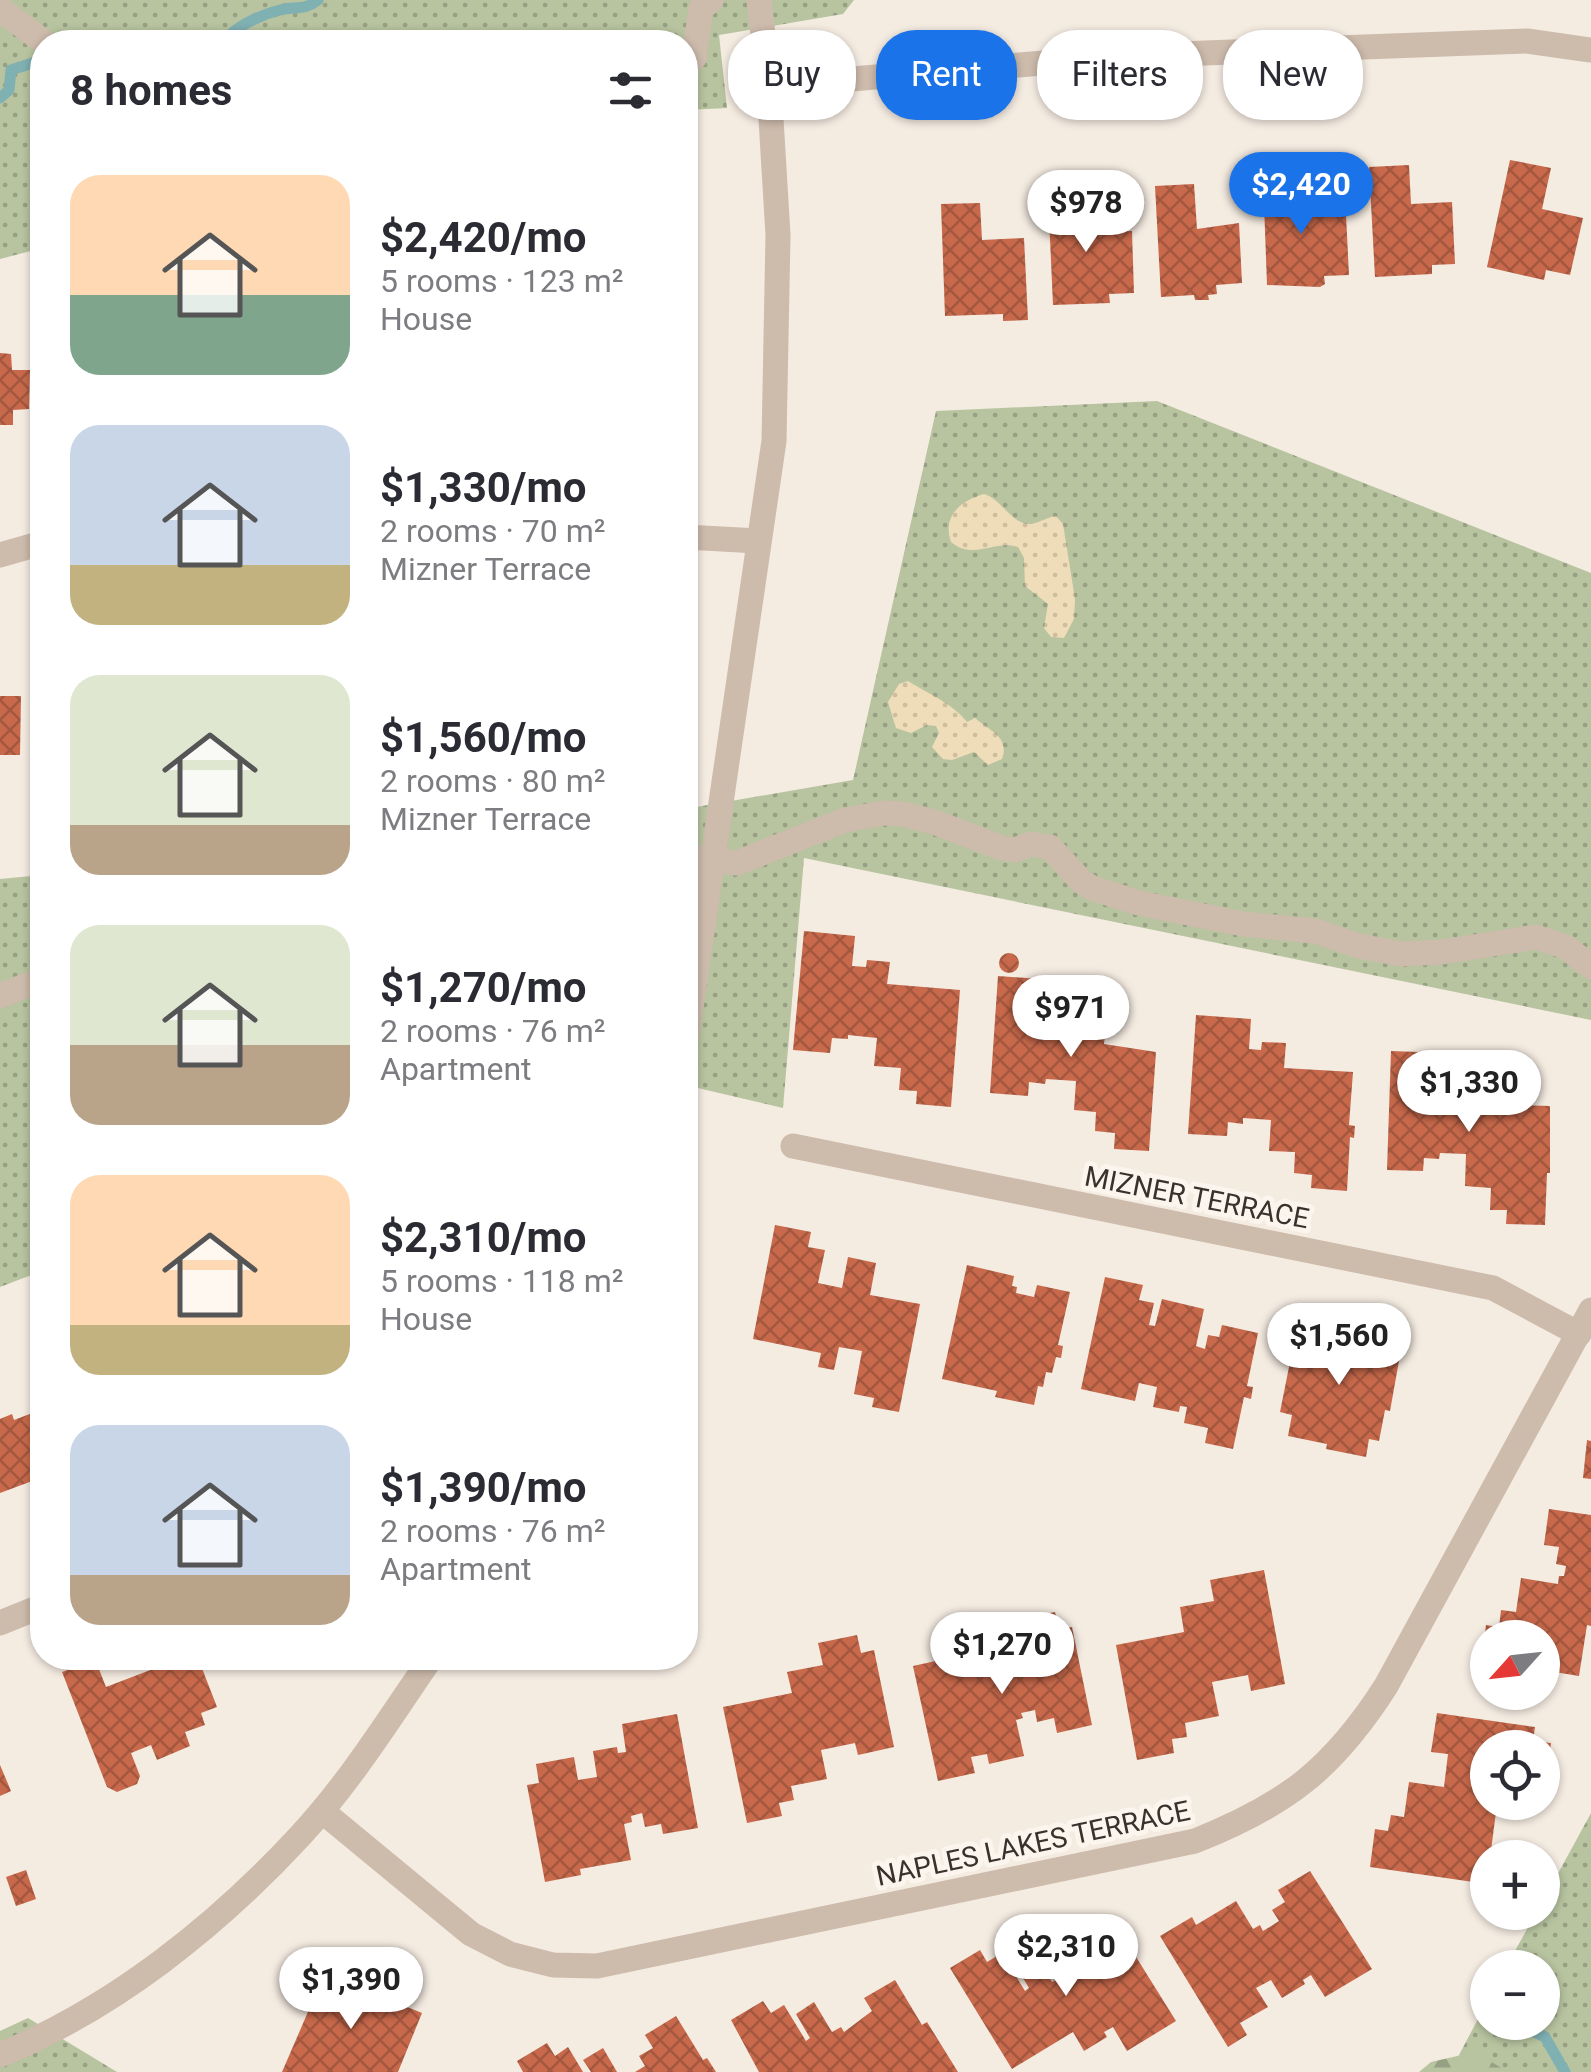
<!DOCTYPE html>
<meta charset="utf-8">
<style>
:root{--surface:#fff;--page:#f7f7f7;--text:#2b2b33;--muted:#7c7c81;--accent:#1a73e8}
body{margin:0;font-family:Roboto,sans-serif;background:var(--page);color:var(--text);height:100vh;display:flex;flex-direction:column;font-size:38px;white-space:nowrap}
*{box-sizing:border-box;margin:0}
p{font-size:32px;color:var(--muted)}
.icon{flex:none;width:55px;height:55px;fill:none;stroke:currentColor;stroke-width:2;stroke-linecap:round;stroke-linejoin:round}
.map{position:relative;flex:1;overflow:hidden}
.drawer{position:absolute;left:30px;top:30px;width:668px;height:1640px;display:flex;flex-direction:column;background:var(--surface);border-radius:40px;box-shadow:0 2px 8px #0004}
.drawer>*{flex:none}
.guide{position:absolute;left:728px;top:30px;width:712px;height:90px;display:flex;gap:20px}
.needle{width:65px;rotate:243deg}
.tools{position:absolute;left:1470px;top:1620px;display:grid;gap:20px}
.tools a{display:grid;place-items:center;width:90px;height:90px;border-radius:50%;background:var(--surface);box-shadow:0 2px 8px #0004;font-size:50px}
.price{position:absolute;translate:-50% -85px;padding:0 22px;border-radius:35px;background:#fff;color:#222;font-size:32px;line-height:65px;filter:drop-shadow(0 2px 5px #0008)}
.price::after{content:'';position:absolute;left:50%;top:60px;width:30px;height:22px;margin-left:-15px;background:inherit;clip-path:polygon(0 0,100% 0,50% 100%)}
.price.current{background:var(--accent);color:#fff}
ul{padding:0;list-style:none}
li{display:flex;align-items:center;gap:30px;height:250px;padding:0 40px}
li span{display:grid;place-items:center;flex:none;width:280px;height:200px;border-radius:30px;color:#555}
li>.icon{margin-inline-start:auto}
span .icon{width:120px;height:120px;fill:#fffc;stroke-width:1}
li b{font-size:42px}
h2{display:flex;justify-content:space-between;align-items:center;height:120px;padding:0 40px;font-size:42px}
.pill{padding:0 35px;border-radius:40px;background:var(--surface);box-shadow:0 2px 8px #0004;font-size:35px;line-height:90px}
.pill.current{background:var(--accent);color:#fff}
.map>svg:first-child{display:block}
</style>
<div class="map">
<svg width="1591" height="2072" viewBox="0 0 1591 2072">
<defs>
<pattern id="grass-dots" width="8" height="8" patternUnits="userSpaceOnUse" patternTransform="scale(2.5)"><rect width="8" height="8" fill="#b8c4a0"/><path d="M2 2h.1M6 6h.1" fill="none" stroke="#97a083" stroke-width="1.8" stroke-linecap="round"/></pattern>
<pattern id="forest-firs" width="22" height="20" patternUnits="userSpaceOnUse" patternTransform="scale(2.5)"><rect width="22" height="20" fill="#b8c4a0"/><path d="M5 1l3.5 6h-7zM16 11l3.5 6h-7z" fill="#97a083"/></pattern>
<pattern id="sand-dots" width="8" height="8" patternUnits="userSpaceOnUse" patternTransform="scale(2.5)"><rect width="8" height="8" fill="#efdcb8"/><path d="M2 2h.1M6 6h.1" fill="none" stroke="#cebd9e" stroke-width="1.8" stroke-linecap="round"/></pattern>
<pattern id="building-cross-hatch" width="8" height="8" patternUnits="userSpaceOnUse" patternTransform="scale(2.5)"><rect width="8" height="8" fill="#c8694b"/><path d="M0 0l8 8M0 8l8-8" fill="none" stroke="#a4573f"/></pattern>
</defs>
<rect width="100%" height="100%" fill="#f4ebe1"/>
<g fill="url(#grass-dots)">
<polygon points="0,0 854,0 843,14 719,35 727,108 685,110 685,42 42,42 42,248 0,259"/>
<polygon points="1157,401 1591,573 1591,1020 804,858 783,1108 685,1085 685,809 853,780 936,411"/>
<polygon points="42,875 42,1271 0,1287 0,879"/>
<polygon points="1591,1813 1591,2072 1450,2072 1487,2002 1488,2022 1542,2022 1542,1968 1506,1967 1536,1913 1542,1912 1543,1901"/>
<polygon points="28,2018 117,2072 0,2072 0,2031"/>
</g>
<polygon fill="url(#forest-firs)" points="1475,2052 1508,2072 1419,2072 1431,2062"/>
<g fill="url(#sand-dots)">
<path d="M984,494C1002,499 1012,526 1032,524C1041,522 1047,517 1056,516L1063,524L1075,599L1074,619L1064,638L1051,637L1044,628L1048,604L1025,586L1024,558L1018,547C995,539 973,561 951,542C942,516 960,501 984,494Z"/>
<path d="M908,681C929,694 952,703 967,722L975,718C990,731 1010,737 1002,759L988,765L974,752L952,760L943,759L932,747L939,733L936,726L927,725L911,733L896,728L888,702L899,684Z"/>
</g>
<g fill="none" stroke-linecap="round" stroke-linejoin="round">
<g stroke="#7fb0b2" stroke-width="11">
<path d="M130,42C149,34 151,38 170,40C190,42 208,33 229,36C241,24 263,14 280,10C296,6 304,11 318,0"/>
<polyline points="0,98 9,90 11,70 42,60"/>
<polyline points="1513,2022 1545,2037 1565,2072"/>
</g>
</g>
<g fill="url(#building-cross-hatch)">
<polygon points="1510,160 1551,168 1542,209 1583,218 1570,275 1546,270 1544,280 1487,267"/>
<polygon points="1409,165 1411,204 1452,202 1455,264 1432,265 1432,274 1375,277 1369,167"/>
<polygon points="1304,174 1306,216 1346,215 1349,275 1324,276 1325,284 1320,287 1267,285 1263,176"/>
<polygon points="1194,184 1197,229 1239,223 1242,283 1216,285 1217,294 1208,295 1209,300 1195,300 1194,295 1161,297 1155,186"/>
<polygon points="1088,194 1090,233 1132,231 1134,293 1109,294 1110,303 1053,305 1048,195"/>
<polygon points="980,203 982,240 1024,238 1028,320 1003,321 1003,314 945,316 941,204"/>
<polygon points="0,353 11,354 12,370 30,370 29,409 13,410 13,425 0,425"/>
<polygon points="0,696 21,696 20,755 0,755"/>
<polygon points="804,931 855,936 852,966 866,967 867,960 890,962 887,984 960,990 951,1107 916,1104 917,1091 899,1090 901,1068 874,1066 877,1038 848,1035 848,1039 832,1038 830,1053 793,1050"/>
<circle cx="1009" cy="963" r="10"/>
<polygon points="998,976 1054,980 1052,1008 1065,1009 1066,1000 1090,1001 1088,1025 1106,1026 1104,1044 1156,1052 1149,1151 1114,1149 1115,1133 1095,1131 1096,1112 1074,1110 1076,1081 1046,1079 1045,1084 1029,1082 1028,1096 990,1093"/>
<polygon points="1196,1015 1251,1019 1249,1049 1261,1050 1262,1042 1286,1043 1284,1068 1353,1072 1349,1125 1355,1126 1354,1138 1350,1137 1347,1191 1311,1188 1312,1175 1294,1173 1295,1152 1269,1151 1271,1120 1243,1118 1243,1124 1228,1122 1227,1136 1188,1134"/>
<polygon points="1391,1051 1446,1053 1445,1086 1457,1086 1457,1077 1481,1078 1480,1104 1550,1106 1550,1173 1547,1173 1545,1225 1506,1224 1507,1210 1490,1210 1491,1188 1465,1186 1466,1154 1440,1153 1439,1159 1424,1158 1423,1171 1387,1170"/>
<polygon points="775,1225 811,1232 808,1247 825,1250 818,1283 842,1288 848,1257 876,1263 870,1295 920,1304 899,1412 872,1407 874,1398 854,1394 862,1351 839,1347 834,1370 818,1367 821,1353 753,1339"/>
<polygon points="967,1265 1014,1276 1012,1286 1017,1287 1016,1293 1034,1297 1037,1285 1070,1292 1058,1345 1063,1346 1061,1358 1056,1357 1052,1373 1046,1372 1043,1387 1038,1386 1034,1405 995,1397 997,1391 942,1379"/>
<polygon points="1105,1277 1143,1285 1139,1300 1154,1303 1149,1325 1155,1326 1162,1299 1204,1309 1196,1346 1205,1349 1208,1335 1219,1337 1222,1325 1258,1333 1247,1386 1253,1387 1251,1399 1244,1397 1233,1449 1205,1443 1208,1428 1184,1423 1187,1407 1180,1406 1179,1412 1153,1407 1157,1387 1139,1383 1135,1401 1081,1389"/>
<polygon points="1299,1317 1337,1324 1334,1336 1349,1338 1347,1348 1367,1352 1370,1337 1402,1344 1390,1411 1385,1410 1379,1441 1369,1439 1366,1457 1326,1449 1327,1444 1288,1436 1292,1415 1280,1412"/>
<polygon points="35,1412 42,1432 42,1470 32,1474 35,1480 0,1493 0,1419 12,1414 14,1420"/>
<polygon points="1587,1440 1591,1441 1591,1479 1583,1478"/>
<polygon points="1549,1509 1591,1515 1591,1626 1587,1625 1579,1676 1542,1670 1542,1638 1488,1638 1488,1662 1481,1661 1486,1625 1499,1627 1501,1610 1516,1612 1521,1578 1558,1584 1559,1576 1564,1576 1566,1566 1556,1564 1559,1547 1544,1545"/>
<polygon points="1264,1570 1285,1684 1251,1691 1248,1675 1212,1682 1219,1716 1185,1723 1187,1737 1172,1739 1174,1753 1137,1760 1116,1645 1184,1632 1180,1607 1214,1601 1210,1580"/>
<polygon points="1055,1612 1059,1629 1072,1627 1092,1725 1057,1733 1054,1718 1037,1722 1035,1710 1021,1713 1023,1718 1016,1720 1024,1756 989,1764 987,1754 971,1757 975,1773 938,1781 913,1666 967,1654 972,1675 987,1671 985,1662 994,1660 991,1647 1008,1644 1010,1651 1023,1649 1017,1620"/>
<polygon points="857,1635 861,1653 874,1650 894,1747 858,1755 855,1743 821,1750 827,1779 791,1786 794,1800 779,1803 782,1816 747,1823 723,1707 792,1693 787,1672 823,1665 818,1643"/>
<polygon points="198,1658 217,1707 201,1713 205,1725 185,1732 190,1746 157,1760 151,1745 131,1753 140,1776 137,1784 117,1792 107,1787 62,1672 95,1659 106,1687 179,1659 181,1663"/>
<polygon points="1437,1713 1535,1727 1533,1741 1551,1743 1546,1782 1542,1781 1542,1748 1488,1748 1488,1802 1521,1802 1519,1816 1496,1812 1490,1858 1488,1858 1487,1884 1370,1867 1375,1829 1388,1831 1391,1815 1404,1817 1409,1782 1444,1787 1448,1754 1431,1752"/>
<polygon points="677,1714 698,1828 663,1834 661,1824 645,1827 642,1813 631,1816 632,1822 624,1824 631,1860 580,1869 581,1875 545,1882 527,1785 539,1783 536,1764 574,1757 578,1780 597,1777 593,1751 617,1747 618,1753 626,1752 622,1724"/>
<polygon points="0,1765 11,1791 0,1796"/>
<polygon points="26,1870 36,1899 16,1906 6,1877"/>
<polygon points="1310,1871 1372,1969 1325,1997 1311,1975 1303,1980 1305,1984 1282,1998 1271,1980 1256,1988 1268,2007 1240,2023 1247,2035 1228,2047 1160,1936 1192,1917 1196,1925 1236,1901 1253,1929 1260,1925 1263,1931 1279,1921 1272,1910 1285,1902 1278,1890"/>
<polygon points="1113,1920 1176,2021 1127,2051 1113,2027 1104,2032 1107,2037 1084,2051 1073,2032 1012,2069 950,1968 980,1950 987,1962 1002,1953 1025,1991 1029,1988 1017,1968 1036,1956 1052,1982 1058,1979 1061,1984 1080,1973 1073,1961 1085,1954 1078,1941"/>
<polygon points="327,1968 362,1982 357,1996 387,2008 390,2000 422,2013 398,2072 282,2072"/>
<polygon points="895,1980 922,2025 927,2022 958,2072 759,2072 731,2020 763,2001 771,2013 784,2005 806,2041 810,2038 796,2014 814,2002 832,2032 841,2027 844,2032 872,2011 864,1998"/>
<polygon points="676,2016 703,2060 707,2058 716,2072 635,2072 645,2066 639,2056 653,2048 645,2035"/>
<polygon points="547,2043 555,2056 568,2047 583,2072 523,2072 517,2061"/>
<polygon points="603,2048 617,2072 591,2072 583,2060"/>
</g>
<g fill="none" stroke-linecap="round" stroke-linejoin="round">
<g stroke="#cdbbac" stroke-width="25">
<polyline points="0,9 44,42"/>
<polyline points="685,63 694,58 701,9 711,0"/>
<polyline points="769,86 1125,56 1527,41 1591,50"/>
<polyline points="685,537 758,541"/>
<polyline points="0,555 42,543"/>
<polyline points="685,857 737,863 845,820 884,813 902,814 934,822 1002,848 1015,850 1031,844 1050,847 1081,881 1092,888 1139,903 1243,924 1315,931 1359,946 1401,954 1442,952 1536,937 1566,947 1591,967"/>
<polyline points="0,996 42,979"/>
<polyline points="685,1048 774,441 778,235 769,86 759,0"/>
<polyline points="793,1146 1493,1288 1579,1334"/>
<polyline points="0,1623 42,1606"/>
<path d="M322,1811L471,1934L510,1954L553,1965L597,1966L1195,1841C1286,1805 1333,1769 1386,1686L1591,1310"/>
<path d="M0,2055C114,2008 217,1926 300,1836C350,1782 390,1718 431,1658"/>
</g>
</g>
<g text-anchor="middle" stroke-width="10" stroke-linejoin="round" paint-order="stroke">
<g font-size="28" fill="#3b302b" stroke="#fbf5ee">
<text transform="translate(1197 1197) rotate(11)" y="10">MIZNER TERRACE</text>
<text transform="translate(1033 1843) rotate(-12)" y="10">NAPLES LAKES TERRACE</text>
</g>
</g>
</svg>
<div class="tools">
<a><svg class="needle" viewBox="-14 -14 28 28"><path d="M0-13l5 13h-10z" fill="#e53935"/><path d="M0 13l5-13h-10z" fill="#7c7c81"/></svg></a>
<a><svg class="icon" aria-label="locate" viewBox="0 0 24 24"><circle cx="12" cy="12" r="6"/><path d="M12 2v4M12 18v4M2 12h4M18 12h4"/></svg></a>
<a>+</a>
<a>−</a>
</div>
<b class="price current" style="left:1301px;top:237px">$2,420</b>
<b class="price" style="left:1086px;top:255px">$978</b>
<b class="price" style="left:1071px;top:1060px">$971</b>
<b class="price" style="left:1469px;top:1135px">$1,330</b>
<b class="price" style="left:1339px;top:1388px">$1,560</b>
<b class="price" style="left:1002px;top:1697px">$1,270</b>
<b class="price" style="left:1066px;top:1999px">$2,310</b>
<b class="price" style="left:351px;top:2032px">$1,390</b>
<div class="guide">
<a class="pill">Buy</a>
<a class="pill current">Rent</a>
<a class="pill">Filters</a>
<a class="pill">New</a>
</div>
<section class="drawer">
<h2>8 homes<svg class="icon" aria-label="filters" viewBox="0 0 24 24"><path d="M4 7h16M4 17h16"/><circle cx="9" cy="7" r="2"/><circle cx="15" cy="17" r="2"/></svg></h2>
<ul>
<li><span style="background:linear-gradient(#ffd9b3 60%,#7fa58c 0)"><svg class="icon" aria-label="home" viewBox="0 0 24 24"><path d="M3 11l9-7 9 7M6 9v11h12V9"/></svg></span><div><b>$2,420/mo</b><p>5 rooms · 123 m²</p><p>House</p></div></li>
<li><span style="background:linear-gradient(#c9d6e8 70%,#c2b280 0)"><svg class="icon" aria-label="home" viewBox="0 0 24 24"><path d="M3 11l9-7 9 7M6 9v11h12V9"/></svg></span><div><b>$1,330/mo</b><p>2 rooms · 70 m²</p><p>Mizner Terrace</p></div></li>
<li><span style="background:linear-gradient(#dfe7d0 75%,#b9a48a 0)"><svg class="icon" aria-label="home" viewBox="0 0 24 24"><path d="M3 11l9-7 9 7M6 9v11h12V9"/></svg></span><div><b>$1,560/mo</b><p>2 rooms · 80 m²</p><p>Mizner Terrace</p></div></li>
<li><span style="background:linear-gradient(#dfe7d0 60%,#b9a48a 0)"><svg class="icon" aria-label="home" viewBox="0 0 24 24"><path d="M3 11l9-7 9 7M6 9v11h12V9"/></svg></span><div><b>$1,270/mo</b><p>2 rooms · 76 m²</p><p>Apartment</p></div></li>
<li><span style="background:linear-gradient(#ffd9b3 75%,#c2b280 0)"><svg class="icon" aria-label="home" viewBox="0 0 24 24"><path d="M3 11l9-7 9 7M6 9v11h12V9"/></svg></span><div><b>$2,310/mo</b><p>5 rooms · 118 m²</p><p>House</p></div></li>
<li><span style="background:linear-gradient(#c9d6e8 75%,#b9a48a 0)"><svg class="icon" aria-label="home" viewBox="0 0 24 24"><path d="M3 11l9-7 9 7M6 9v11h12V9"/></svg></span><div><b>$1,390/mo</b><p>2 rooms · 76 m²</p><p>Apartment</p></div></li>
</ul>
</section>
</div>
